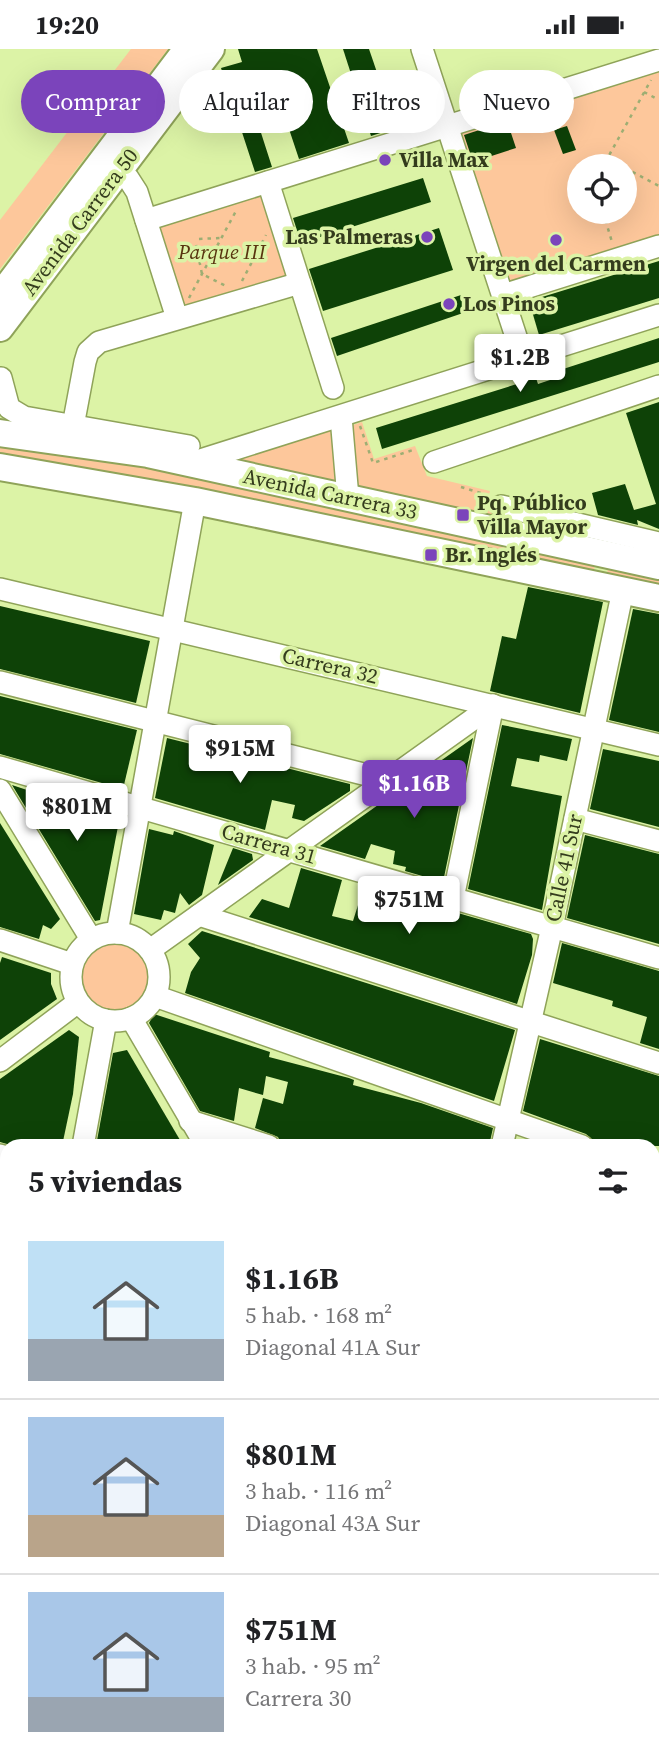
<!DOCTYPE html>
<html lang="es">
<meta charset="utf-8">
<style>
:root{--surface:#fff;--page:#f6f6f6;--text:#202124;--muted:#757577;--line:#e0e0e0;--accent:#7b44bb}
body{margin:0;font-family:"Source Serif 4",serif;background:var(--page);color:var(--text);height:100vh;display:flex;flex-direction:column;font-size:26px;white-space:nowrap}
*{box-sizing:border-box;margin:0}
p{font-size:23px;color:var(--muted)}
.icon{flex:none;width:38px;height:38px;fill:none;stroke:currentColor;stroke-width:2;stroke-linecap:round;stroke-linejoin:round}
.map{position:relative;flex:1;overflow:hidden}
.details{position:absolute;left:0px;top:1090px;width:660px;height:625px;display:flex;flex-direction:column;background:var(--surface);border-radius:21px 21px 0 0;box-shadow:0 7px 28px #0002}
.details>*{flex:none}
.guide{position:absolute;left:21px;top:21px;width:618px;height:63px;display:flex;gap:14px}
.buttons{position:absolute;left:567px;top:105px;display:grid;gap:14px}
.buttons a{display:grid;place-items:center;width:70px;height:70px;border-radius:50%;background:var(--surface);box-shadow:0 7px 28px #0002;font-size:35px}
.price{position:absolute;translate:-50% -60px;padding:0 16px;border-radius:7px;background:#fff;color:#222;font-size:23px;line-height:46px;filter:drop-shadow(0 2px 4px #0008)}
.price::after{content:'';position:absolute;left:50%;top:42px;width:21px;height:16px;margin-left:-10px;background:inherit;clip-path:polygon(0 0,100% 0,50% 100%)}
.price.selected{background:var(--accent);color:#fff}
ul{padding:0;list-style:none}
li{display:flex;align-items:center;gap:21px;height:175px;padding:0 28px}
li+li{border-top:2px solid var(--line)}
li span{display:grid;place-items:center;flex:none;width:196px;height:140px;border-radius:0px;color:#555}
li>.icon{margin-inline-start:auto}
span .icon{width:84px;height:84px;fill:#fffc;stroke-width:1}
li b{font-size:30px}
h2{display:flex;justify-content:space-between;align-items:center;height:84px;padding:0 28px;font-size:30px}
.chip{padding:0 24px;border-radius:32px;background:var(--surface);box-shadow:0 7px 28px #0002;font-size:24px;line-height:63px}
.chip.selected{background:var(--accent);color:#fff}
.status{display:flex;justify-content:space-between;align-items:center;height:49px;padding:0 35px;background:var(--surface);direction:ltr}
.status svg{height:19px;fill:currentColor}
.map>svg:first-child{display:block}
</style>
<div class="status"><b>19:20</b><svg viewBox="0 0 49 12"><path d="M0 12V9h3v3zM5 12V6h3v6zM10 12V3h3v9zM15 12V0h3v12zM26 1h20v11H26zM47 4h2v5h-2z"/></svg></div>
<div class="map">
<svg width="659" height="1714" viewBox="0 0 659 1714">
<rect width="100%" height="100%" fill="#dcf3a6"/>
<g fill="#fdc79b" fill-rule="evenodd">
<polygon points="131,0 168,0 0,220 0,171"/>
<path d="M659,19V192L509,241L457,84ZM579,117H625V163H579Z"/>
<polygon points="261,147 286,227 183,259 157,178"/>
<polygon points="362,373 374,410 415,397 427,427 490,442 485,460 659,500 659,510 358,443 350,377"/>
<polygon points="332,378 337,438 222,412"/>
<polygon points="0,390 73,400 596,510 593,527 0,410"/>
<polygon points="609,513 659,525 659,542 606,530"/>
<circle cx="115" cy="928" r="37"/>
</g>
<g fill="#0e4207">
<polygon points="238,0 317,0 349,94 299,110 272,29 246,37 272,118 255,123 221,19 242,13"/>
<polygon points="343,0 369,0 396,79 371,87"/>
<polygon points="507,72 516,99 473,113 464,86"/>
<polygon points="567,77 576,101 563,105 554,81"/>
<polygon points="423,129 431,153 301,194 293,169"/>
<polygon points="439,179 453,221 323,262 309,220"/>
<polygon points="659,212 659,249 539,286 529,252"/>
<polygon points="461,246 466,263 337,307 331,289"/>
<polygon points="659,289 659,313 382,400 376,379 536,329 538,335 559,328 557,322"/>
<polygon points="659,353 659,480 637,471 638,476 598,466 592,444 625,435 634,461 656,455 626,364"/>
<polygon points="528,538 603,553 580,664 490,642 502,587 516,590"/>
<polygon points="0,557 150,592 136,654 0,620"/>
<polygon points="633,560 659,565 659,683 609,671"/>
<polygon points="0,647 137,681 123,740 0,705"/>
<polygon points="502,676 572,690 567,712 540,706 539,713 517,709 511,737 562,747 542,861 468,840"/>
<polygon points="167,689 350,735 350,742 304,772 292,769 295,756 272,751 265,781 155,749"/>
<polygon points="473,689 443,833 405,822 406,818 393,815 395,802 371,795 365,810 320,797"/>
<polygon points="603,700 659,712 659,778 590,760"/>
<polygon points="12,736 39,745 120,767 100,871 95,872"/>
<polygon points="0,774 60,870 51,880 43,876 39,890 0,878"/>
<polygon points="149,780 173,786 174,782 214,796 202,846 189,856 180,844 175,864 164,861 161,871 134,865"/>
<polygon points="585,786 659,805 659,895 567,869"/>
<polygon points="233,799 252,805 253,811 218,836"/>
<polygon points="301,819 342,831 332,867 353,872 364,837 531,885 533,890 532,906 517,955 249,868 262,850 289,859"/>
<polygon points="202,882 515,981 494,1052 185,944 191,923 200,909 188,895"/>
<polygon points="562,894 659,922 659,1000 640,994 647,968 612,957 613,952 553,934"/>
<polygon points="2,908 51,924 51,935 57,950 0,991 0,914"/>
<polygon points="154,965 270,1003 269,1008 349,1029 354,1031 353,1036 421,1054 493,1079 489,1097 282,1097 278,1088 255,1079 263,1049 283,1055 288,1033 266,1027 263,1046 239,1039 234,1072 200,1062 149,974"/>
<polygon points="69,981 79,988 73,1045 62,1097 14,1097 0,1093 0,1030"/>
<polygon points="540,990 659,1027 659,1097 611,1097 594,1092 586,1085 523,1062"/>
<polygon points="127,1001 180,1091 174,1097 96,1097 113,1004"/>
</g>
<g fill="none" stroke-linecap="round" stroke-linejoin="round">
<g stroke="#8fa359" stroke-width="24">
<g id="minor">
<polyline points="422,0 523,309"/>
<polyline points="119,121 128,129 137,143 177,269"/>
<polyline points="268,133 333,339"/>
<polyline points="146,171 659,11"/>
<polyline points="503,246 659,197"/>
<polyline points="1,329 9,359 24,368 189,397"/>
<polyline points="341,368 348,449"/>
<polyline points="73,377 85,313 88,303 99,293 300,234"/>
<polyline points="434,413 659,337"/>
<polyline points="191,414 659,266"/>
<polyline points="501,457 659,494"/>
<polyline points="0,540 659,696"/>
<polyline points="0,633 387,731"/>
<polyline points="0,718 659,909"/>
<polyline points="0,741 91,890"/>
<polyline points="575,770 659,792"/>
<polyline points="453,849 493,656"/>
<polyline points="199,866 659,1014"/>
<circle cx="115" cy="928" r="44"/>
<polyline points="117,884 195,452"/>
<polyline points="0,891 72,915"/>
<polyline points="150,901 493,656"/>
<polyline points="155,947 582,1097"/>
<polyline points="131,969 206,1097"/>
<polyline points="0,1012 78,953"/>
<polyline points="190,1072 269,1097"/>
<polyline points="83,1097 106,971"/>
<polyline points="502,1097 552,878 623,541"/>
<polyline points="0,1106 7,1108"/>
<polyline points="653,1121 659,1123"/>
<polyline points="653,1221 659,1223"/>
<polyline points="653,1295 659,1291"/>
<polyline points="0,1315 7,1317"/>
<polyline points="653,1317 659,1319"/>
<polyline points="0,1407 7,1409"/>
<polyline points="0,1499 7,1501"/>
<polyline points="653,1543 659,1545"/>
<polyline points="0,1571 7,1530"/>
<polyline points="0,1641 7,1643"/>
<polyline points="653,1682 659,1684"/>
<polyline points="207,1708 226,1714"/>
<polyline points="571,1708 575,1714"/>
<polyline points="88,1714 96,1708"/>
<polyline points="375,1714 376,1708"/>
</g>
</g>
<g stroke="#8fa359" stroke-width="30">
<g id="major">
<polyline points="0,247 187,0"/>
<polyline points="0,279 211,0"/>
<polyline points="0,384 148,405 659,517"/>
<polyline points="0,418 195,452 659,549"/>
</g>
</g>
<g stroke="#9dae73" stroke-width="2.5" stroke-dasharray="3.5 5" stroke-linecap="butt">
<polyline points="644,43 659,51"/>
<polyline points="607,110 621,117"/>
<polyline points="589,117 589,115 607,110 651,31"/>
<polyline points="625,119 659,137"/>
<polyline points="603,163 612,193"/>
<polyline points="199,190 220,189"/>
<polyline points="196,196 202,225 226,237"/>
<polyline points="242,232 266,186"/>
<polyline points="189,249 236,162"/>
<polyline points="360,377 373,414 416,400"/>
<polyline points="461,438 484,445 481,459"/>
</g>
<use href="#minor" stroke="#fff" stroke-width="21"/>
<use href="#major" stroke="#fff" stroke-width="26"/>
</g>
<g fill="#7b44bb" stroke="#dcf3a6" stroke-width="2.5">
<circle cx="385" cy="111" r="7"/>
<circle cx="427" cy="188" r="7"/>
<circle cx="556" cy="191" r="7"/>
<circle cx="449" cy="255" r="7"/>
<rect x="456" y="459" width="14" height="14" rx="3.5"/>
<rect x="424" y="499" width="14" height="14" rx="3.5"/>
</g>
<g text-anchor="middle" stroke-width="7" stroke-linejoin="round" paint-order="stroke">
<g font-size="21" font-weight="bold" fill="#343c1d" stroke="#dcf3a6" text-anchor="start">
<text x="399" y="118">Villa Max</text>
<text x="413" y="195" text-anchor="end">Las Palmeras</text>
<text x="556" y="222" text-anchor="middle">Virgen del Carmen</text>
<text x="463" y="262">Los Pinos</text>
<text x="477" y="461">Pq. Público<tspan x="477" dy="24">Villa Mayor</tspan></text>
<text x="445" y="513">Br. Inglés</text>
</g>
<g font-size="21" fill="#343c1d" stroke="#dcf3a6">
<text transform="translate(80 173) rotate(-53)" y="7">Avenida Carrera 50</text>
<text transform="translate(330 445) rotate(12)" y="7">Avenida Carrera 33</text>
<text transform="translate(330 617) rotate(13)" y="7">Carrera 32</text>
<text transform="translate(269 795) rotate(16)" y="7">Carrera 31</text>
<text transform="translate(564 819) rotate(-78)" y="7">Calle 41 Sur</text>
</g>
<g font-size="21" font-style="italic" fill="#58340f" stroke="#dcf3a6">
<text x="222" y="210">Parque III</text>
</g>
</g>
</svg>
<div class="buttons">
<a><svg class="icon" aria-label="locate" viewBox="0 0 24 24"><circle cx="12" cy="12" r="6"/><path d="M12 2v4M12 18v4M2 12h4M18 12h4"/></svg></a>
</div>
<b class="price" style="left:520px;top:345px">$1.2B</b>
<b class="price" style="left:240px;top:736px">$915M</b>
<b class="price selected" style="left:414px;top:771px">$1.16B</b>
<b class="price" style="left:77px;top:794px">$801M</b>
<b class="price" style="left:409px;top:887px">$751M</b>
<div class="guide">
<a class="chip selected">Comprar</a>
<a class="chip">Alquilar</a>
<a class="chip">Filtros</a>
<a class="chip">Nuevo</a>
</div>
<section class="details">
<h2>5 viviendas<svg class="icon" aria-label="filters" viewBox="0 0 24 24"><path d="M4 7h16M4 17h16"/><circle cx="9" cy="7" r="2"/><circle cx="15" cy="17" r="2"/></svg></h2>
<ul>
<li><span style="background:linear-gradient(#bfe0f5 70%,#9aa5b1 0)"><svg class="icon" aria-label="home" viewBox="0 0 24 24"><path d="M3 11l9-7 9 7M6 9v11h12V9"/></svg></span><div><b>$1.16B</b><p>5 hab. · 168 m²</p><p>Diagonal 41A Sur</p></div></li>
<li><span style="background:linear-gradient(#a9c7e8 70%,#b9a48a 0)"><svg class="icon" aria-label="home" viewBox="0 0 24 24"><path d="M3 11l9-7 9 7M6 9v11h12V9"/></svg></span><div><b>$801M</b><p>3 hab. · 116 m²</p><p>Diagonal 43A Sur</p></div></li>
<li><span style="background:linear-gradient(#a9c7e8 75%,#9aa5b1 0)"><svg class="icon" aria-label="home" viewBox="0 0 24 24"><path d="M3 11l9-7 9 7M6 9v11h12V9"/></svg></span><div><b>$751M</b><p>3 hab. · 95 m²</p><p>Carrera 30</p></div></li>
</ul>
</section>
</div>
